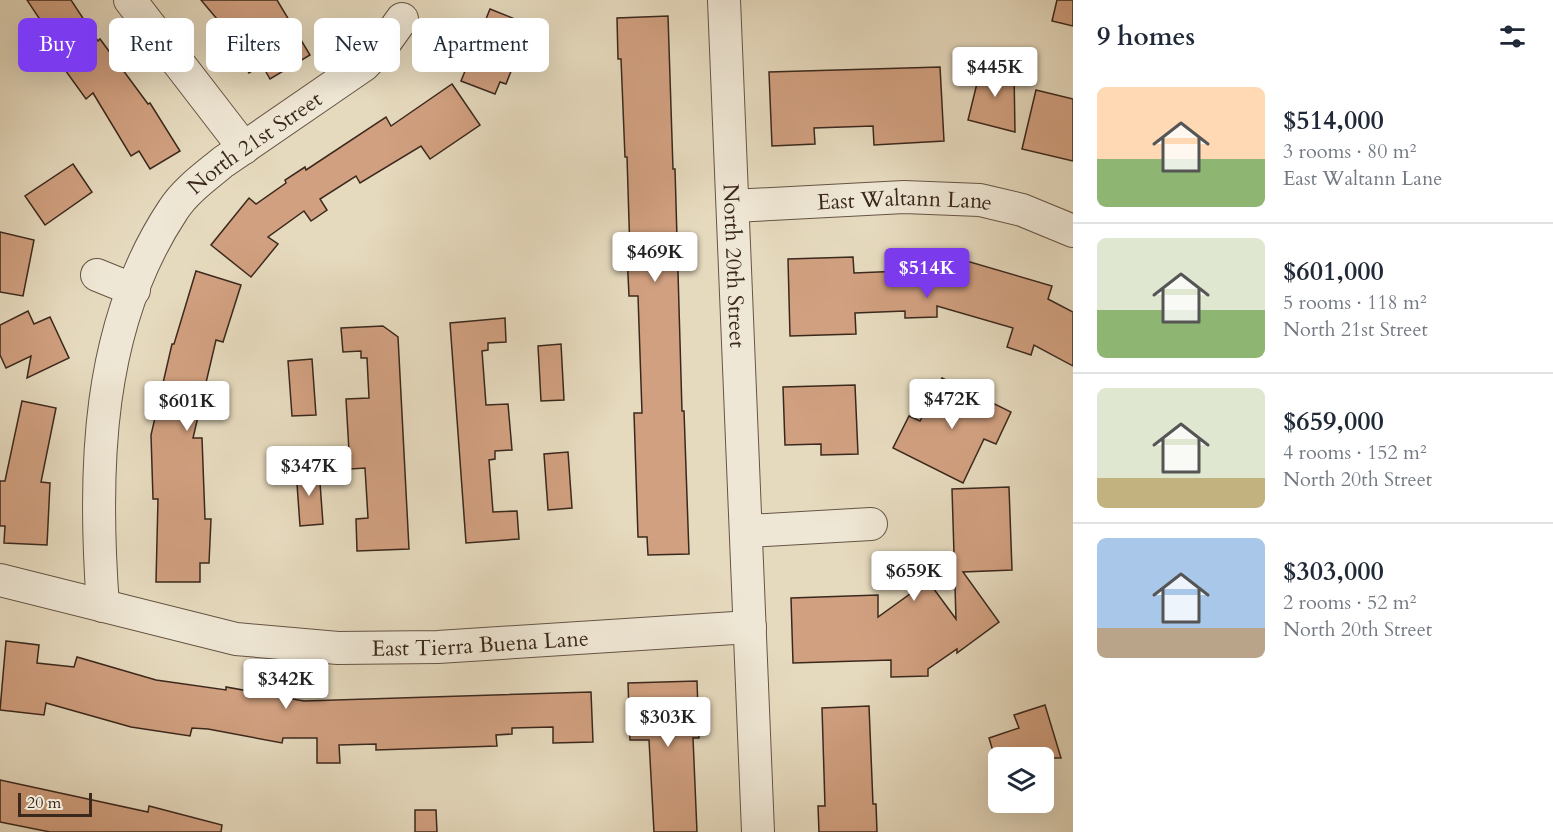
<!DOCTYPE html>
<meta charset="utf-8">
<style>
:root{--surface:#fff;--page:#f6f6f7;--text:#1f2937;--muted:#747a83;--line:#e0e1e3;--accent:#7c3aed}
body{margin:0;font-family:Cardo,serif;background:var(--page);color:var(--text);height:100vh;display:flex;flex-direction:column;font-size:22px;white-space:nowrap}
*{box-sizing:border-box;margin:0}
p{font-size:20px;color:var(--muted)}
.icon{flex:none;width:33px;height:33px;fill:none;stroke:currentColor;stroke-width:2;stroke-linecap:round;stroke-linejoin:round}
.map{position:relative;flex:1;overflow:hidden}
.details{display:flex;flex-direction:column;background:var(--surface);width:480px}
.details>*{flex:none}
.top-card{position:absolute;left:18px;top:18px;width:570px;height:54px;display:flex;gap:12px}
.buttons{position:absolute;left:988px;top:747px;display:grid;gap:12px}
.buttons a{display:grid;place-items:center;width:66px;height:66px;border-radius:9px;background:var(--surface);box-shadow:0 6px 24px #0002;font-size:30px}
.scale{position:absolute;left:18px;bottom:15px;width:74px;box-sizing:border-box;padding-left:6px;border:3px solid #3b281d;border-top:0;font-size:16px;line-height:21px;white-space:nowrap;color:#3b281d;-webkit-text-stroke:4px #efe7d5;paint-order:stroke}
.price{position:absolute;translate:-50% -51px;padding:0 14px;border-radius:6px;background:#fff;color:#222;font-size:20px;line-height:39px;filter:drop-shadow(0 2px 3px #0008)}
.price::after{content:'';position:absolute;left:50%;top:36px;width:18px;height:14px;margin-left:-9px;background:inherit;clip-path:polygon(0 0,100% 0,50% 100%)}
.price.on{background:var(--accent);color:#fff}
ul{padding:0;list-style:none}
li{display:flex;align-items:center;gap:18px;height:150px;padding:0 24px}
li+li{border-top:2px solid var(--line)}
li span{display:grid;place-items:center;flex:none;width:168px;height:120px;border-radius:9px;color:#555}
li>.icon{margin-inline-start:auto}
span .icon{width:72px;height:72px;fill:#fffc;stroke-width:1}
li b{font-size:26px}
h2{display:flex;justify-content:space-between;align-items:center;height:72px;padding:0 24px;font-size:26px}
.tag{padding:0 21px;border-radius:9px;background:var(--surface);box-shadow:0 6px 24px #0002;font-size:21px;line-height:54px}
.tag.on{background:var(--accent);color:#fff}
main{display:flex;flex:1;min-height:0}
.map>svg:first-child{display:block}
</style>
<main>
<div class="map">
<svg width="1073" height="832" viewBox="0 0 1073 832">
<rect width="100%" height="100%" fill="#e6dabe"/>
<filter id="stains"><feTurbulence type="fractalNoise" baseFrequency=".00333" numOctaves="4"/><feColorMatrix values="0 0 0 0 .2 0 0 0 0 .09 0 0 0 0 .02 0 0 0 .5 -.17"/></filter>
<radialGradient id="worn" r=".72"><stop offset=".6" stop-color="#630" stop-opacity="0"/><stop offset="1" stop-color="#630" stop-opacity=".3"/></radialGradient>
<g fill="#d1a080" stroke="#3b281d" stroke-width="1.5">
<polygon points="27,0 71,0 98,41 100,39 148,104 150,103 180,151 150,169 139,151 131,156 93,93 86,99 55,56 50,59 29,28 41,21"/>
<polygon points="201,0 277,0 310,55 270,79 262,65 249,73 217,19"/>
<polygon points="1057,0 1073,0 1073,26 1052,21"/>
<polygon points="490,9 525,23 520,35 525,36 506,84 500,82 495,94 461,81"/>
<polygon points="668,16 673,169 675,169 682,411 684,411 689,554 648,555 647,537 638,537 634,413 642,413 638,296 629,296 627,254 630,254 627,157 625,157 621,59 618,59 617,18"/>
<polygon points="982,63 1014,71 1015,132 968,120"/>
<polygon points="940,67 944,141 874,145 873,126 814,128 815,144 772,146 769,72"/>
<polygon points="452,84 480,125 430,159 421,146 360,183 356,176 320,199 327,210 311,221 304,211 268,237 278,244 251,277 211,245 249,198 256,204 286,183 285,180 305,167 306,170 386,117 391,126"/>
<polygon points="1036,90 1073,99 1073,161 1022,149"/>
<polygon points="73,164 92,192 45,225 25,196"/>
<polygon points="0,232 34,240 23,296 0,292"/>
<polygon points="853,257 854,273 902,271 902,259 953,257 1052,286 1048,299 1073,312 1073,366 1034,345 1031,355 1007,347 1013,328 937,306 937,317 905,318 905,311 855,313 856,334 790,336 788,259"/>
<polygon points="196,271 241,285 223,342 216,340 193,438 202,438 205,519 211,519 209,563 200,563 200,582 156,582 158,499 153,499 151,435 172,344 174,344"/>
<polygon points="28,311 34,324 50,317 69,358 27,378 31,356 6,368 0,355 0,325"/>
<polygon points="505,318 506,342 488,343 488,350 482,351 486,405 508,404 512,450 495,451 495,459 489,460 493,512 517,511 519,539 466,543 450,323"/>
<polygon points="383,326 398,337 409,549 357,551 356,519 368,518 365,468 350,469 346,399 369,398 367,358 361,358 361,351 343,352 341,328"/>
<polygon points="561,344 564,400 541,401 538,346"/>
<polygon points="312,359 316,415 292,416 288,361"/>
<polygon points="942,378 1011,412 996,444 984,439 963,483 893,448 909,416 920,421"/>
<polygon points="855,385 858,454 821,455 821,444 785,445 783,387"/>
<polygon points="22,401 56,408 41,482 50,483 47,545 4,543 5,526 0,526 0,481 5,481"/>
<polygon points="568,452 572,508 548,510 544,454"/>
<polygon points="319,469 323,524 300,526 296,470"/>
<polygon points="1009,487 1012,570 963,572 999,622 957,653 957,649 928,669 928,676 891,677 891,660 793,663 791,598 878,595 878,617 928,581 956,619 952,489"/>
<polygon points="6,641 39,645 37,663 74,667 77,657 156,680 226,690 226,687 304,701 591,692 593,742 553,743 553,727 512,728 512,734 496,735 497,746 376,750 376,744 339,745 340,763 317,763 317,738 283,738 282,743 208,729 192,728 190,736 131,727 46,703 44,715 0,710"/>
<polygon points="697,681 699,738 693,738 697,832 654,832 649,740 630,740 628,683"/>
<polygon points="1045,705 1061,758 995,758 989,738 1019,728 1014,715"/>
<polygon points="869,706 873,804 876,804 877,832 819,832 818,806 825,806 822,708"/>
<polygon points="0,780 148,812 149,806 222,825 221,832 50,832 0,822"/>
<polygon points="415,810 436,810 437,832 415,832"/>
</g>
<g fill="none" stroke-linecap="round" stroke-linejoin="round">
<g stroke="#665445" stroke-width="34">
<g id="minor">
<polyline points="130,0 244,148"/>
<path id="s1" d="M724,0L758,832"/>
<path id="s2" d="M733,206L904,197L980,200L1022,210L1073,231"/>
<polyline points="97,275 134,290"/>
<polyline points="747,531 871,524"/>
<path id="s3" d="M0,580L236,639L338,648L438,647L750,627"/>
<path id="s4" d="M103,606C93,471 96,326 173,210C185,191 206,176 223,162L364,65L384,44L402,19"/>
</g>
</g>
<use href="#minor" stroke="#efe7d5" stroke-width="32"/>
</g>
<g text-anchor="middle" stroke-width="4.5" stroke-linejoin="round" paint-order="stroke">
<g font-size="22" fill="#3b281d" stroke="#efe7d5">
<text dy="8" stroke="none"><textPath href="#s4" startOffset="516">North 21st Street</textPath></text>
<text dy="8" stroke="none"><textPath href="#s2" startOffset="172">East Waltann Lane</textPath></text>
<text dy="8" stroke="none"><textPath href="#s1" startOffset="266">North 20th Street</textPath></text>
<text dy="8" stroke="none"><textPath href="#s3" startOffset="488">East Tierra Buena Lane</textPath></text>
</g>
</g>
<rect width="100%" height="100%" filter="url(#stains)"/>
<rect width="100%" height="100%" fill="url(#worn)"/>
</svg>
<div class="buttons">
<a><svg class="icon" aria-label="layers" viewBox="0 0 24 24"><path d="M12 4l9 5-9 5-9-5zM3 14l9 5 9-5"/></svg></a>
</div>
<div class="scale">20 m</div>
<b class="price" style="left:995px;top:98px">$445K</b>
<b class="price" style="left:655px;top:283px">$469K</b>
<b class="price on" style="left:927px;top:299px">$514K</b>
<b class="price" style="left:952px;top:430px">$472K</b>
<b class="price" style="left:187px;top:432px">$601K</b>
<b class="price" style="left:309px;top:497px">$347K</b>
<b class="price" style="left:914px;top:602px">$659K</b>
<b class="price" style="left:286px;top:710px">$342K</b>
<b class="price" style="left:668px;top:748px">$303K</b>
<div class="top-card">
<a class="tag on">Buy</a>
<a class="tag">Rent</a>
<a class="tag">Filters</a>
<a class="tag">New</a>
<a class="tag">Apartment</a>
</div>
</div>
<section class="details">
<h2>9 homes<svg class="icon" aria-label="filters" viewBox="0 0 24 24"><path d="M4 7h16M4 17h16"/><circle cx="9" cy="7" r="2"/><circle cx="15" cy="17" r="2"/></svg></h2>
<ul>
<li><span style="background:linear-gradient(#ffd9b3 60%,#8fb573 0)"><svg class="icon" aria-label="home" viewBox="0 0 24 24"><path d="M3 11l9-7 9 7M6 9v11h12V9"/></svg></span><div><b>$514,000</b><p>3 rooms · 80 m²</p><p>East Waltann Lane</p></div></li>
<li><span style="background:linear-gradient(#dfe7d0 60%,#8fb573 0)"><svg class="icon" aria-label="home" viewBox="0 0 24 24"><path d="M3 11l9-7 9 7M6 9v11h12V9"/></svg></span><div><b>$601,000</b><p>5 rooms · 118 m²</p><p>North 21st Street</p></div></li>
<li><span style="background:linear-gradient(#dfe7d0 75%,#c2b280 0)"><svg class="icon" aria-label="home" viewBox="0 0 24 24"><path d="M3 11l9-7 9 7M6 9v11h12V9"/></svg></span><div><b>$659,000</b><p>4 rooms · 152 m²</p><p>North 20th Street</p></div></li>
<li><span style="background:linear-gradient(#a9c7e8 75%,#b9a48a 0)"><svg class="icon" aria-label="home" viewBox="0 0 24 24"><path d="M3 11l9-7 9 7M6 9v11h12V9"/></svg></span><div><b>$303,000</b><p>2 rooms · 52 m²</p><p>North 20th Street</p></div></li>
</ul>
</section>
</main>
